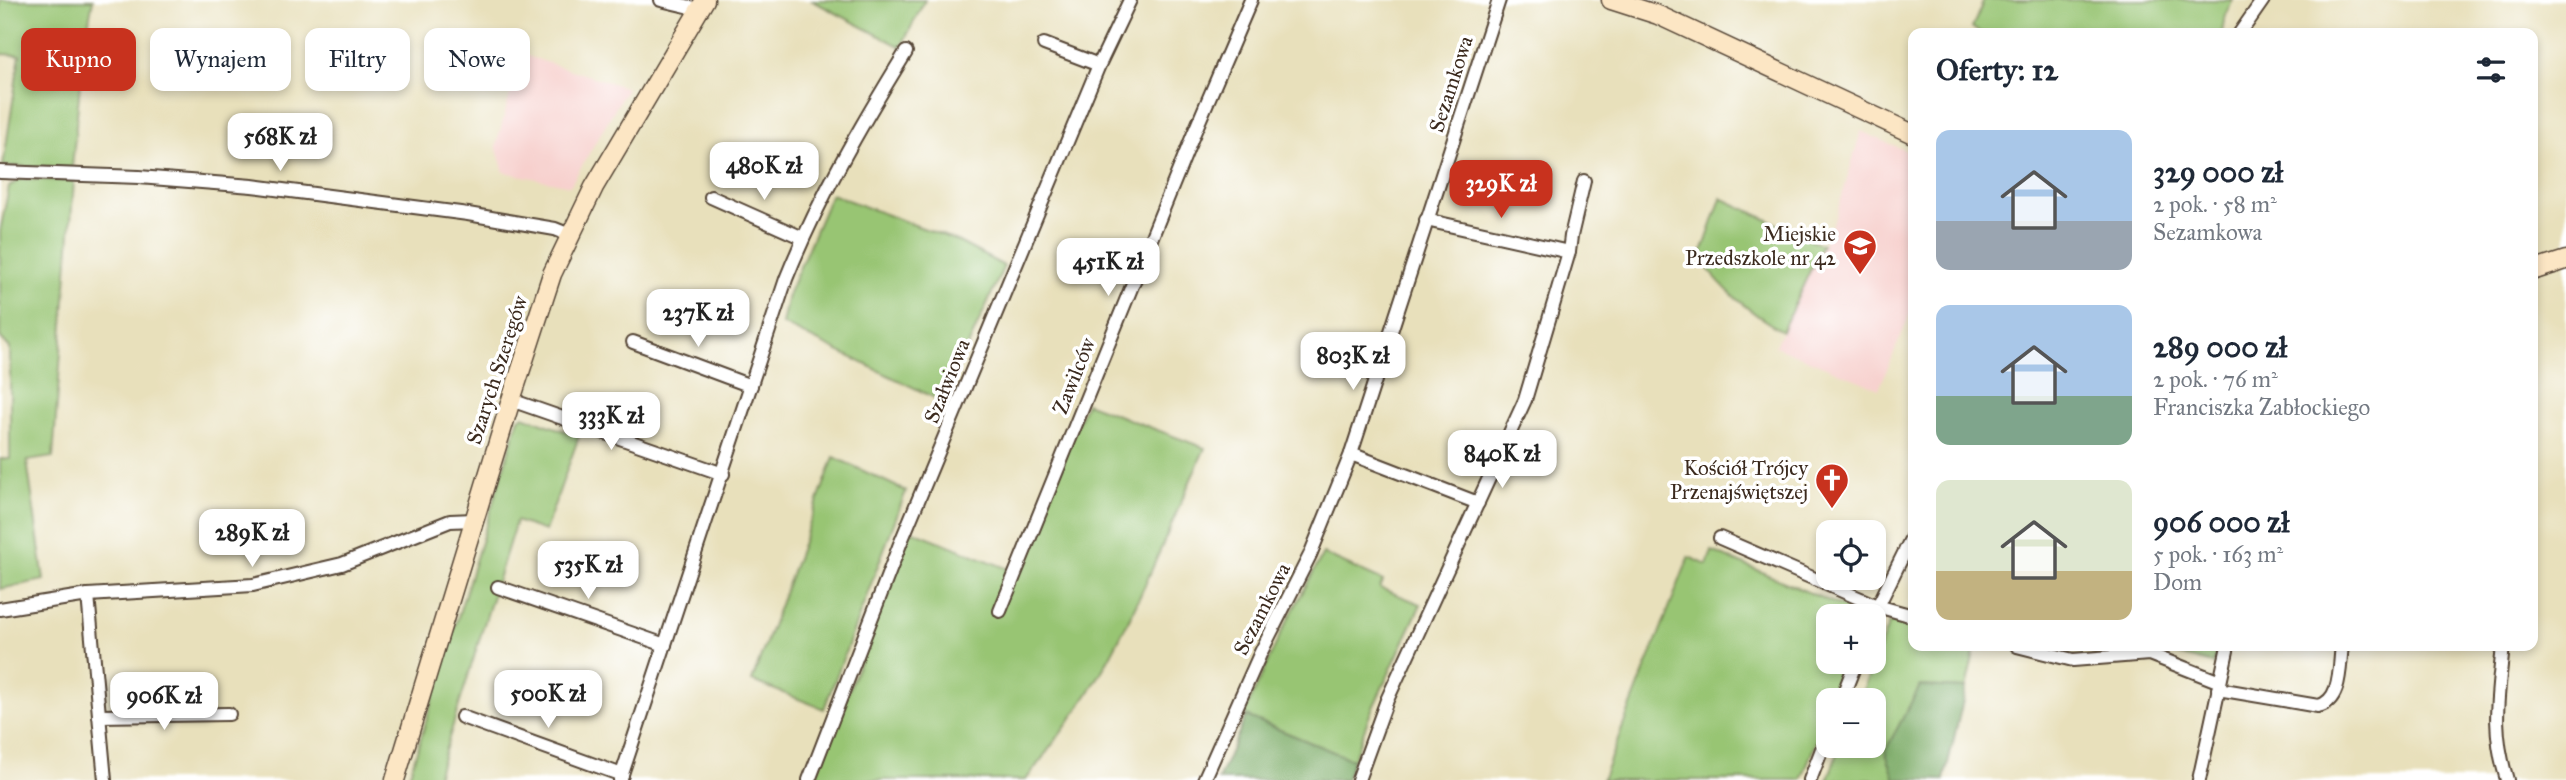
<!DOCTYPE html>
<html lang="pl">
<meta charset="utf-8">
<style>
:root{--surface:#fff;--page:#f6f6f7;--text:#1f2937;--muted:#747a83;--accent:#c8321e}
body{margin:0;font-family:"IM FELL Great Primer",serif;background:var(--page);color:var(--text);height:100vh;display:flex;flex-direction:column;font-size:26px;white-space:nowrap}
*{box-sizing:border-box;margin:0}
p{font-size:23px;color:var(--muted)}
.icon{flex:none;width:38px;height:38px;fill:none;stroke:currentColor;stroke-width:2;stroke-linecap:round;stroke-linejoin:round}
.map{position:relative;flex:1;overflow:hidden}
.sheet{position:absolute;left:1908px;top:28px;width:630px;height:623px;display:flex;flex-direction:column;background:var(--surface);border-radius:14px;box-shadow:0 4px 10px #0003}
.sheet>*{flex:none}
.guide{position:absolute;left:21px;top:28px;width:665px;height:63px;display:flex;gap:14px}
.buttons{position:absolute;left:1816px;top:520px;display:grid;gap:14px}
.buttons a{display:grid;place-items:center;width:70px;height:70px;border-radius:14px;background:var(--surface);box-shadow:0 4px 10px #0003;font-size:35px}
.price{position:absolute;translate:-50% -60px;padding:0 16px;border-radius:14px;background:#fff;color:#222;font-size:23px;line-height:46px;filter:drop-shadow(0 2px 4px #0008)}
.price::after{content:'';position:absolute;left:50%;top:42px;width:21px;height:16px;margin-left:-10px;background:inherit;clip-path:polygon(0 0,100% 0,50% 100%)}
.price.on{background:var(--accent);color:#fff}
ul{padding:0;list-style:none}
li{display:flex;align-items:center;gap:21px;height:175px;padding:0 28px}
li span{display:grid;place-items:center;flex:none;width:196px;height:140px;border-radius:14px;color:#555}
li>.icon{margin-inline-start:auto}
span .icon{width:84px;height:84px;fill:#fffc;stroke-width:1}
li b{font-size:30px}
h2{display:flex;justify-content:space-between;align-items:center;height:84px;padding:0 28px;font-size:30px}
.pill{padding:0 24px;border-radius:14px;background:var(--surface);box-shadow:0 4px 10px #0003;font-size:24px;line-height:63px}
.pill.on{background:var(--accent);color:#fff}
.map>svg:first-child{display:block}
</style>
<div class="map">
<svg width="2566" height="780" viewBox="0 0 2566 780">
<rect width="100%" height="100%" fill="#fff"/>
<filter id="ink" filterUnits="userSpaceOnUse"><feTurbulence type="fractalNoise" baseFrequency=".0143" numOctaves="2"/><feDisplacementMap in="SourceGraphic" scale="14" xChannelSelector="R" yChannelSelector="G"/><feConvolveMatrix kernelMatrix="1 2 1 2 8 2 1 2 1" color-interpolation-filters="sRGB"/></filter>
<filter id="wash" filterUnits="userSpaceOnUse"><feTurbulence type="fractalNoise" baseFrequency=".00686" numOctaves="4" result="noise"/><feDisplacementMap in="SourceGraphic" scale="28" xChannelSelector="R" yChannelSelector="G"/><feGaussianBlur stdDeviation="1.57" result="paint"/><feColorMatrix in="noise" values="0 0 0 0 0 0 0 0 0 0 0 0 0 0 0 0 0 1.4 0 .05"/><feComposite in="paint" operator="in"/></filter>
<g filter="url(#wash)">
<rect width="100%" height="100%" fill="#e8e0bb"/>
<g fill="#f7d0cd">
<polygon points="521,54 627,88 570,186 504,172 496,146"/>
<polygon points="1861,131 1913,154 1913,307 1879,389 1775,346 1836,216"/>
</g>
<g fill="#98c573" stroke="#6a7848" stroke-width="2">
<polygon points="0,0 93,0 83,52 72,168 3,166 20,55 0,54"/>
<polygon points="811,0 925,0 901,47"/>
<polygon points="1984,0 2233,0 2225,15 2222,33 1982,33 1972,28"/>
<polygon points="20,179 74,181 53,457 27,461 44,580 0,589 0,459 10,459 10,348 0,337 0,231 9,187"/>
<polygon points="831,194 955,240 1004,266 943,402 782,324 788,295"/>
<path d="M1721,198L1822,245L1782,331C1747,311 1725,291 1700,259Z"/>
<path d="M1086,403L1205,448C1171,522 1142,600 1102,671C1080,709 1052,745 1026,780H830L816,775L911,530L1016,572Z"/>
<polygon points="523,416 579,436 545,531 516,521 436,780 408,780 519,418"/>
<polygon points="834,457 906,491 824,709 752,681"/>
<polygon points="1712,551 1864,616 1829,616 1829,662 1846,662 1832,700 1829,700 1829,708 1801,780 1602,780 1689,557 1707,565"/>
<polygon points="1323,554 1383,581 1380,588 1421,604 1371,712 1353,760 1246,716 1246,710 1282,631"/>
<polygon points="1892,622 1913,628 1913,646 1970,646 1974,653 1966,688 1920,686 1895,779 1898,780 1827,780 1841,746 1874,746 1874,700 1859,700 1889,623"/>
<polygon points="2045,646 2218,646 2213,664 2145,646 2077,652"/>
</g>
<g fill="#7aaa65" stroke="#5a6a42" stroke-width="2">
<polygon points="1920,686 1966,688 1944,780 1895,779 1885,751"/>
<polygon points="1246,716 1353,760 1346,780 1218,780"/>
</g>
</g>
<g filter="url(#ink)">
<g fill="none" stroke-linecap="round" stroke-linejoin="round">
<g stroke="#554536" stroke-width="16">
<g id="street">
<polyline points="661,0 699,9"/>
<polyline points="2240,33 2263,0"/>
<polyline points="1044,44 1099,65"/>
<polyline points="0,172 139,177 252,186 468,214 555,229 570,235"/>
<polyline points="711,197 803,238"/>
<polyline points="1426,220 1569,252"/>
<polyline points="633,342 751,386"/>
<polyline points="511,400 723,474"/>
<polyline points="1351,454 1478,503"/>
<polyline points="1720,538 1877,606 1913,616"/>
<polyline points="498,587 665,645"/>
<polyline points="88,595 105,780"/>
<polyline points="0,609 88,595 253,585 342,564 450,521 474,520"/>
<polyline points="1000,611 1194,133 1251,0"/>
<polyline points="1873,616 1913,535"/>
<polyline points="2017,646 2073,660 2149,654 2220,682"/>
<path d="M2503,646C2498,698 2491,728 2507,780"/>
<path d="M2218,689L2318,706C2342,701 2339,666 2342,646"/>
<polyline points="1841,700 1856,662"/>
<polyline points="99,716 229,714"/>
<polyline points="462,717 622,775"/>
<path d="M620,780L786,279C818,199 861,125 906,52"/>
<polyline points="809,780 900,544 1099,65 1130,0"/>
<polyline points="1204,780 1261,652 1310,555 1351,454 1499,0"/>
<polyline points="1358,780 1387,700 1525,400 1569,252 1571,236 1584,181"/>
<polyline points="1810,780 1829,731"/>
<polyline points="2199,780 2228,646"/>
</g>
</g>
<g stroke="#554536" stroke-width="21">
<g id="secondary">
<polyline points="1611,0 1658,15 1913,134"/>
<polyline points="2532,271 2566,260"/>
<polyline points="395,780 511,400 552,274 594,187 705,0"/>
</g>
</g>
<use href="#street" stroke="#fff" stroke-width="12"/>
<use href="#secondary" stroke="#fce6c4" stroke-width="18"/>
</g>
</g>
<defs>
<g id="school-pin" transform="scale(1.75)"><path d="M0 17L-7.5 6A9.5 9.5 0 1 1 7.5 6Z" fill="#c8321e" stroke="#fff"/><path d="M0-5L7-2L0 1L-7-2ZM-4 1L0 2.5L4 1V4Q0 6-4 4Z" fill="#fff"/></g>
<g id="church-pin" transform="scale(1.75)"><path d="M0 17L-7.5 6A9.5 9.5 0 1 1 7.5 6Z" fill="#c8321e" stroke="#fff"/><path d="M-1.2-6h2.4v3.5h3.3v2.4h-3.3V6h-2.4V-.1h-3.3v-2.4h3.3Z" fill="#fff"/></g>
</defs>
<g fill-rule="evenodd">
<use href="#school-pin" x="1860" y="246"/>
<use href="#church-pin" x="1832" y="480"/>
</g>
<g text-anchor="middle" stroke-width="7" stroke-linejoin="round" paint-order="stroke">
<g font-size="21" fill="#3b2a1e" stroke="#fff">
<text transform="translate(1451 84) rotate(-72)" y="7">Sezamkowa</text>
<text transform="translate(497 370) rotate(-72)" y="7">Szarych Szeregów</text>
<text transform="translate(1074 376) rotate(-68)" y="7">Zawilców</text>
<text transform="translate(947 381) rotate(-68)" y="7">Szałwiowa</text>
<text transform="translate(1262 609) rotate(-63)" y="7">Sezamkowa</text>
</g>
<g font-size="21" fill="#3b2a1e" stroke="#fff" text-anchor="end">
<text x="1836" y="241">Miejskie<tspan x="1836" dy="24">Przedszkole nr 42</tspan></text>
<text x="1808" y="475">Kościół Trójcy<tspan x="1808" dy="24">Przenajświętszej</tspan></text>
</g>
</g>
</svg>
<div class="buttons">
<a><svg class="icon" aria-label="locate" viewBox="0 0 24 24"><circle cx="12" cy="12" r="6"/><path d="M12 2v4M12 18v4M2 12h4M18 12h4"/></svg></a>
<a>+</a>
<a>−</a>
</div>
<b class="price" style="left:280px;top:173px">568K zł</b>
<b class="price" style="left:764px;top:202px">480K zł</b>
<b class="price on" style="left:1501px;top:220px">329K zł</b>
<b class="price" style="left:1108px;top:298px">451K zł</b>
<b class="price" style="left:698px;top:349px">237K zł</b>
<b class="price" style="left:1353px;top:392px">803K zł</b>
<b class="price" style="left:611px;top:452px">333K zł</b>
<b class="price" style="left:1502px;top:490px">840K zł</b>
<b class="price" style="left:252px;top:569px">289K zł</b>
<b class="price" style="left:588px;top:601px">535K zł</b>
<b class="price" style="left:548px;top:730px">500K zł</b>
<b class="price" style="left:164px;top:732px">906K zł</b>
<div class="guide">
<a class="pill on">Kupno</a>
<a class="pill">Wynajem</a>
<a class="pill">Filtry</a>
<a class="pill">Nowe</a>
</div>
<section class="sheet">
<h2>Oferty: 12<svg class="icon" aria-label="filters" viewBox="0 0 24 24"><path d="M4 7h16M4 17h16"/><circle cx="9" cy="7" r="2"/><circle cx="15" cy="17" r="2"/></svg></h2>
<ul>
<li><span style="background:linear-gradient(#a9c7e8 65%,#9aa5b1 0)"><svg class="icon" aria-label="home" viewBox="0 0 24 24"><path d="M3 11l9-7 9 7M6 9v11h12V9"/></svg></span><div><b>329 000 zł</b><p>2 pok. · 58 m²</p><p>Sezamkowa</p></div></li>
<li><span style="background:linear-gradient(#a9c7e8 65%,#7fa58c 0)"><svg class="icon" aria-label="home" viewBox="0 0 24 24"><path d="M3 11l9-7 9 7M6 9v11h12V9"/></svg></span><div><b>289 000 zł</b><p>2 pok. · 76 m²</p><p>Franciszka Zabłockiego</p></div></li>
<li><span style="background:linear-gradient(#dfe7d0 65%,#c2b280 0)"><svg class="icon" aria-label="home" viewBox="0 0 24 24"><path d="M3 11l9-7 9 7M6 9v11h12V9"/></svg></span><div><b>906 000 zł</b><p>5 pok. · 163 m²</p><p>Dom</p></div></li>
</ul>
</section>
</div>
